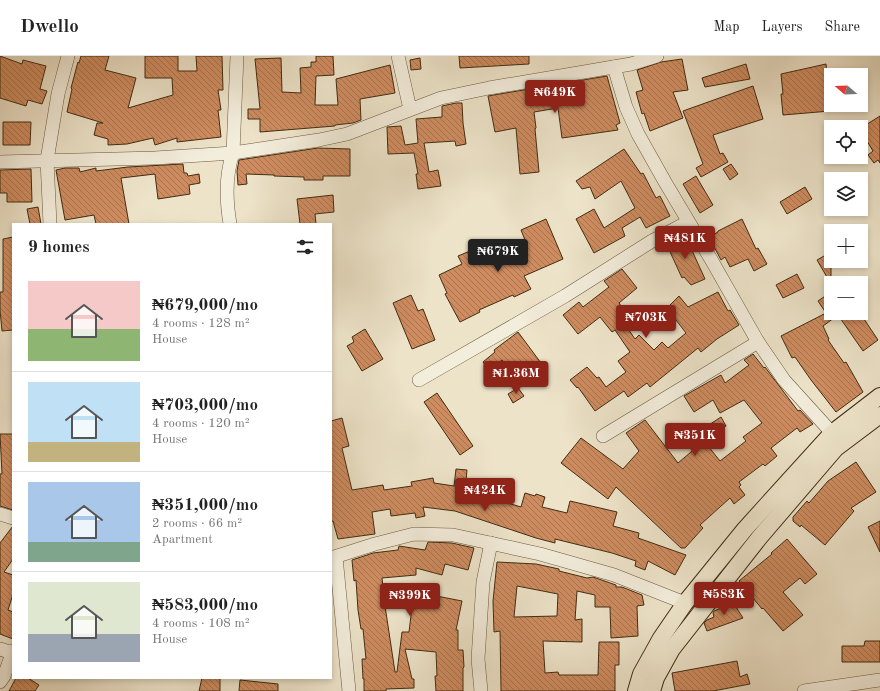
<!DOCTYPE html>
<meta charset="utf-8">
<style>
:root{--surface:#fff;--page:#f2f2f2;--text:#222;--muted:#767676;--line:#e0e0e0;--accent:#8f2418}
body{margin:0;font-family:"Old Standard TT",serif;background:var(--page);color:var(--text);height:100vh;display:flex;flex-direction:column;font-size:15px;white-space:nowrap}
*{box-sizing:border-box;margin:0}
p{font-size:13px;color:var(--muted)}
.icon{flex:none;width:22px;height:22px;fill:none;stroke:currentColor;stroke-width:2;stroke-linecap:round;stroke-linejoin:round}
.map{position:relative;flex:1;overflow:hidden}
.drawer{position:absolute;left:12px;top:167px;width:320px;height:456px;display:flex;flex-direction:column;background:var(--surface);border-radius:0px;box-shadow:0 2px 6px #0003}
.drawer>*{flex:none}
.needle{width:26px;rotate:289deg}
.tools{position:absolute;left:824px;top:12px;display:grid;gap:8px}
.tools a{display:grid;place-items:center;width:44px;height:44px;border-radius:0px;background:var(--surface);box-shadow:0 2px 6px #0003;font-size:20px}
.price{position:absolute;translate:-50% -34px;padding:0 9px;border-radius:4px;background:var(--accent);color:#fff;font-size:13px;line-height:26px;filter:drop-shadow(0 1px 2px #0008)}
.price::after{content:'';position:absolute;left:50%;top:24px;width:12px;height:9px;margin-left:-6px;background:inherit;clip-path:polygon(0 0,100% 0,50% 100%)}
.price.active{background:#222;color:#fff}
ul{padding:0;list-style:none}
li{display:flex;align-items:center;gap:12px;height:100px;padding:0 16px}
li+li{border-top:1px solid var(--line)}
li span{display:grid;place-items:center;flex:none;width:112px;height:80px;border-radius:0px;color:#555}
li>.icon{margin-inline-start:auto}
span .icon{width:48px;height:48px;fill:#fffc;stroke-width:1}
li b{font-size:17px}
h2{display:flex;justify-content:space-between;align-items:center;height:48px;padding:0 16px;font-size:17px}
header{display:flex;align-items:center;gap:24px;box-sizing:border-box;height:56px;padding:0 20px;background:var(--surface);border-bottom:1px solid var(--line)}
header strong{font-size:19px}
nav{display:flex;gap:22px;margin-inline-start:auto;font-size:14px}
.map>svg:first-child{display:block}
</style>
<header>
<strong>Dwello</strong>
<nav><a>Map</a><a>Layers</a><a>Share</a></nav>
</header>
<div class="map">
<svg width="880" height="635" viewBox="0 0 880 635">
<defs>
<pattern id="building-back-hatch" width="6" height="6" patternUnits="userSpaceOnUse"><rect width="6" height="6" fill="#ce8c60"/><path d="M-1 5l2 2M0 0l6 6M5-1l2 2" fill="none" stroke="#a9734e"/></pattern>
</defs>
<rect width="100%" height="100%" fill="#ede3c9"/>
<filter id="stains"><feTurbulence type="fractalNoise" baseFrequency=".005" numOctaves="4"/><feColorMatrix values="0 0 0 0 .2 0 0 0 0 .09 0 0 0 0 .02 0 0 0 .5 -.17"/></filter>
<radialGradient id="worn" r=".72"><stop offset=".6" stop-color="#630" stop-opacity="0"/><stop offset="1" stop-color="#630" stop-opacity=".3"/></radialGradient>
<g fill="url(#building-back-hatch)" stroke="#422c11" fill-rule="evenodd">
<polygon points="0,0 22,8 23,4 46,10 40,33 47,35 42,48 28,44 26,50 0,42"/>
<polygon points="81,0 109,0 105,14 136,22 128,52 173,39 172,22 145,22 145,0 178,0 178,15 197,15 196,0 222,0 223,34 218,34 221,54 218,54 221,81 177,86 177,82 155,89 153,82 127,88 108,89 108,83 94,79 97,67 103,67 67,56 72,33 71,32 78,6 79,7"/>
<polygon points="316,0 333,0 334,19 316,20 315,49 338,49 336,23 390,9 395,37 360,43 361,64 353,67 335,69 335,70 260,76 260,63 248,63 248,53 260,53 255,3 281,2 282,36 301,37 300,12 311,11 311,6 316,6"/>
<polygon points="459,0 529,0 529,8 460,12"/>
<polygon points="420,2 421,13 411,14 410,4"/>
<polygon points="682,3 688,34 673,36 683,62 650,75 644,57 642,58 636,36 643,34 637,14 661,6"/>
<polygon points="746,8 750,23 705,31 702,22"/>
<polygon points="826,8 830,55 783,59 781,38 783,38 781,18"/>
<polygon points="607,20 620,67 616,69 618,74 562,82 558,52 534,56 536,72 535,73 539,116 520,118 516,72 495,76 488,40"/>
<polygon points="753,30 763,63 713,79 720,98 723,97 728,106 701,121 696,112 703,108 683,55"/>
<polygon points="456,47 462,47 463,67 466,88 456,90 455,85 424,87 429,116 438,114 441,130 418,133 416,118 418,118 414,97 388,98 387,71 401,70 405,89 418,87 416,63 442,61 442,50"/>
<polygon points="880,60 880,107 878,104 874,107 868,99 873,95 861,75 861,72"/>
<polygon points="3,66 31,66 30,89 3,89"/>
<polygon points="318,92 350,93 350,120 323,120 323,124 304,124 304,121 274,120 274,119 246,118 247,128 238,129 237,115 239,104"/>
<polygon points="624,93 641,118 643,117 656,142 660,140 670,160 646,172 640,161 622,172 625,180 594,197 576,163 594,153 604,172 635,152 621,125 595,143 590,131 582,133 576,125"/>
<polygon points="183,108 184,117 187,117 188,120 199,118 200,127 189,129 190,138 158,143 155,118 121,122 129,168 96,168 94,159 65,164 56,114 65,112 79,112 80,116 96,112 96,115 128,111"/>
<polygon points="731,108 738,118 730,124 723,113"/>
<polygon points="31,113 32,146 7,146 7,137 0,137 0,114"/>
<polygon points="696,120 713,149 700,157 683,128"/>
<polygon points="805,131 812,143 787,158 780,146"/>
<polygon points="333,139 334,156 315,158 316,168 300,168 297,143"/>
<polygon points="38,151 41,168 30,168 27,153"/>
<polygon points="546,163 563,203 524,220 531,233 514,241 513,239 479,254 480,256 460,266 445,238 447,237 439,219 462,208 458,200 482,190 490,208 527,189 521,174"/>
<polygon points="742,163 756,193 758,192 767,208 754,215 748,203 730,211 725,201 721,204 709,181 718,176 718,175"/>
<polygon points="684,177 705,223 691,229 684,221 682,222 666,187"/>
<polygon points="13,181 13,274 2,275 0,254 0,236 3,236 3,183"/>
<polygon points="831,196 831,228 817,204"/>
<polygon points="622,213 637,232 619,247 630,262 624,267 635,283 639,279 654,294 662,286 668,292 686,277 673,260 671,261 665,254 679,240 688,251 718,236 728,255 730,254 739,269 717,283 701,296 698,292 650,331 647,327 628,341 624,335 595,355 578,331 577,332 570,324 587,311 597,322 599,321 606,331 626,316 618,305 630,296 615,274 612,276 600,261 578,278 563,259 579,246 583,251 609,231 604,225"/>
<polygon points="797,218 804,232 783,242 776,229"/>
<polygon points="831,236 831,257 860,257 878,284 863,295 838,259 823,270 829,283 828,284 844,307 846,306 863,336 836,356 811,324 795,301 792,302 781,280 826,257 818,245"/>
<polygon points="411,239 418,255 423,253 435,284 412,293 393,247"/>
<polygon points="365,273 383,303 362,315 347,290 354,286 352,281"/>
<polygon points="518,276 541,307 517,325 502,304 489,314 483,306 495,296 494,294"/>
<polygon points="753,298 764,312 765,311 798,355 800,354 813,368 800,376 797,372 771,392 777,400 765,410 763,408 739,426 741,429 739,431 745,439 734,448 730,442 700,469 703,472 685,492 681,492 616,431 608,443 561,407 581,382 623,413 639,395 626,377 645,364 678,407 704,385 720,405 746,385 743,381 762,367 744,344 720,357 713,344 694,356 684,340 721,319 725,327 749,309 744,304"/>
<polygon points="518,332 524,340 513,347 508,338"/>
<polygon points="437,337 473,390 460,399 424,346"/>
<polygon points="721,361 726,370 697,389 692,380"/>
<polygon points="342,362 349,390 342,392 352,434 383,429 384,434 412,430 411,426 433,422 434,427 454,430 456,413 467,414 466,425 494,433 491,442 521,451 525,437 535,440 536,438 545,441 542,451 567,457 570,445 617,456 613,470 639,477 638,482 686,499 675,519 648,505 645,514 635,510 636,505 612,497 555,483 555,487 536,482 455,455 423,451 425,460 416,462 415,457 391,460 390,453 372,456 375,478 338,483 333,465 331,466 331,365"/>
<polygon points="0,378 13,378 13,454 0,450 0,418 2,418"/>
<polygon points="856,406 876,436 851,452 854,455 825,489 801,469 800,471 793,465 793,461 807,445 809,447 828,425"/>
<polygon points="880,465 880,496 868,471"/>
<polygon points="13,470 13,503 4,516 13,519 13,538 8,554 13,556 13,583 0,578 0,487"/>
<polygon points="787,483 817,518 805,528 800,522 783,536 803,559 783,575 763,552 762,553 739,525 772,498 771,497"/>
<polygon points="428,486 452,487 474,492 468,514 445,508 442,519 416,512 416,519 382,522 385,550 395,616 397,616 402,576 409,576 412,551 405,550 406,534 462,545 456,574 458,574 458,594 463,594 464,611 463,612 463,635 436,635 435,620 437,620 436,596 405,593 412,623 414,623 414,632 386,633 386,635 364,635 364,623 363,623 362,603 366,603 363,573 361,573 358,554 356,524 354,525 352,504 373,497 398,494 399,490 425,494"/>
<path d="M497,506L536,508L559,513V515L587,522L593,521L616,529V531H622L642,539L644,549L637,550L638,580L611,582L610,551H595V539L577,535L575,564L582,563V586L543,585L545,617L558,616L559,619H598L599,586H619V609H615V635H501L500,575L494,576L493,545ZM517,530L558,538L557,560L514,561Z"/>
<polygon points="731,543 743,562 707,575 704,567 707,564 714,561 713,557 714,555 724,551 723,548"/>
<polygon points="865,585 880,585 880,606 842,606 842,590 864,590"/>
<polygon points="737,605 740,621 747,618 750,628 713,635 675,635 672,617"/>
<polygon points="16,622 28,622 39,629 35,635 9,635"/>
<polygon points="202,622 220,622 220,635 199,635"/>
<polygon points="240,624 278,628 278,635 239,635"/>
</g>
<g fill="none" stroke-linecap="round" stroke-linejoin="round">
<g stroke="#6d5a3f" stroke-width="14">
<g id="minor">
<polyline points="398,0 410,53"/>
<polyline points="614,11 626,51 638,78 665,126 712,205 758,286 784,324 832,377"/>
<polyline points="0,106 155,102 233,97 319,84 347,78 441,42 489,32 631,8 657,0"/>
<polyline points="50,168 47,104 58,38 68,0"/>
<path d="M230,168C226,144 225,120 233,97L237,0"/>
<polyline points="419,324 565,240 652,185 688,166"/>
<polyline points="603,380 758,286"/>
<polyline points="0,458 13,462"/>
<polyline points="336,501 349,635"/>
<polyline points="331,502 375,488 414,478 453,479 540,498 614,519 685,547"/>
<polyline points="0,593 12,597"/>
<polyline points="0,626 4,620 13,595"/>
<polyline points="481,635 478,603 483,526 491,487"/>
<polyline points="804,635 880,624"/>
</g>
</g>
<g stroke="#422c11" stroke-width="18">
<g id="major">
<polyline points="636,635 641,618 661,582 685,547 745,473 832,377 880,340"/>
<polyline points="652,635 656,622 672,593 759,482 836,392 880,359"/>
</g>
</g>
<use href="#minor" stroke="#f3eddc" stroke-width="13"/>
<use href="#major" stroke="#ede3c9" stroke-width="16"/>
</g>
<rect width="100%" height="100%" filter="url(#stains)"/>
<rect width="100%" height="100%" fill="url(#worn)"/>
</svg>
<div class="tools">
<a><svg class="needle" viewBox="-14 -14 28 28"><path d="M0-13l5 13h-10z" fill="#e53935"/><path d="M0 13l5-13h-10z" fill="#767676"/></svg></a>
<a><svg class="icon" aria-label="locate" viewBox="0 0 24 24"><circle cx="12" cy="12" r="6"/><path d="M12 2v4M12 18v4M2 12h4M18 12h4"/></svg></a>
<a><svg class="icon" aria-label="layers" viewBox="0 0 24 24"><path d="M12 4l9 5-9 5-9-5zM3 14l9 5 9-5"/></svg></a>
<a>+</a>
<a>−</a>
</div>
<b class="price" style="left:555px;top:58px">₦649K</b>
<b class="price" style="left:685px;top:204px">₦481K</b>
<b class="price active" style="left:498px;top:217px">₦679K</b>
<b class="price" style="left:646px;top:283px">₦703K</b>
<b class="price" style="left:516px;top:339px">₦1.36M</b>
<b class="price" style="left:695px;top:401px">₦351K</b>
<b class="price" style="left:485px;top:456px">₦424K</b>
<b class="price" style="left:724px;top:560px">₦583K</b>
<b class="price" style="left:410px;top:561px">₦399K</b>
<section class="drawer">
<h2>9 homes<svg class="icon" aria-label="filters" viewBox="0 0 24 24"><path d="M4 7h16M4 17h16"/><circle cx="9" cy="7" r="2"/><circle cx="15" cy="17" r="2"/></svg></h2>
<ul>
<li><span style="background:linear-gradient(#f6c9c9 60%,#8fb573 0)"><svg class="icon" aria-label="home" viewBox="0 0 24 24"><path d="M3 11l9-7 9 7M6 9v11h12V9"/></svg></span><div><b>₦679,000/mo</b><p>4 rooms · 128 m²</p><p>House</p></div></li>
<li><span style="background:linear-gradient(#bfe0f5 75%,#c2b280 0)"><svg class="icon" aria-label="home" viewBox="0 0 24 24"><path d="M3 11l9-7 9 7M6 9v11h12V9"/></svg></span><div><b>₦703,000/mo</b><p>4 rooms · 120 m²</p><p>House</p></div></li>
<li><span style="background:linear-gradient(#a9c7e8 75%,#7fa58c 0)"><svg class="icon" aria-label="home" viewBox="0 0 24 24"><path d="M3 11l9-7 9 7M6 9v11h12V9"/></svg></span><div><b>₦351,000/mo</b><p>2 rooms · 66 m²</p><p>Apartment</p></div></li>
<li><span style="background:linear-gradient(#dfe7d0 65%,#9aa5b1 0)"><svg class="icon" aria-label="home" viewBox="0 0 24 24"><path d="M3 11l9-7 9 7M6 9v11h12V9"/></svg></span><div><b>₦583,000/mo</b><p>4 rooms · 108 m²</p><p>House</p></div></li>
</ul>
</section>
</div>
